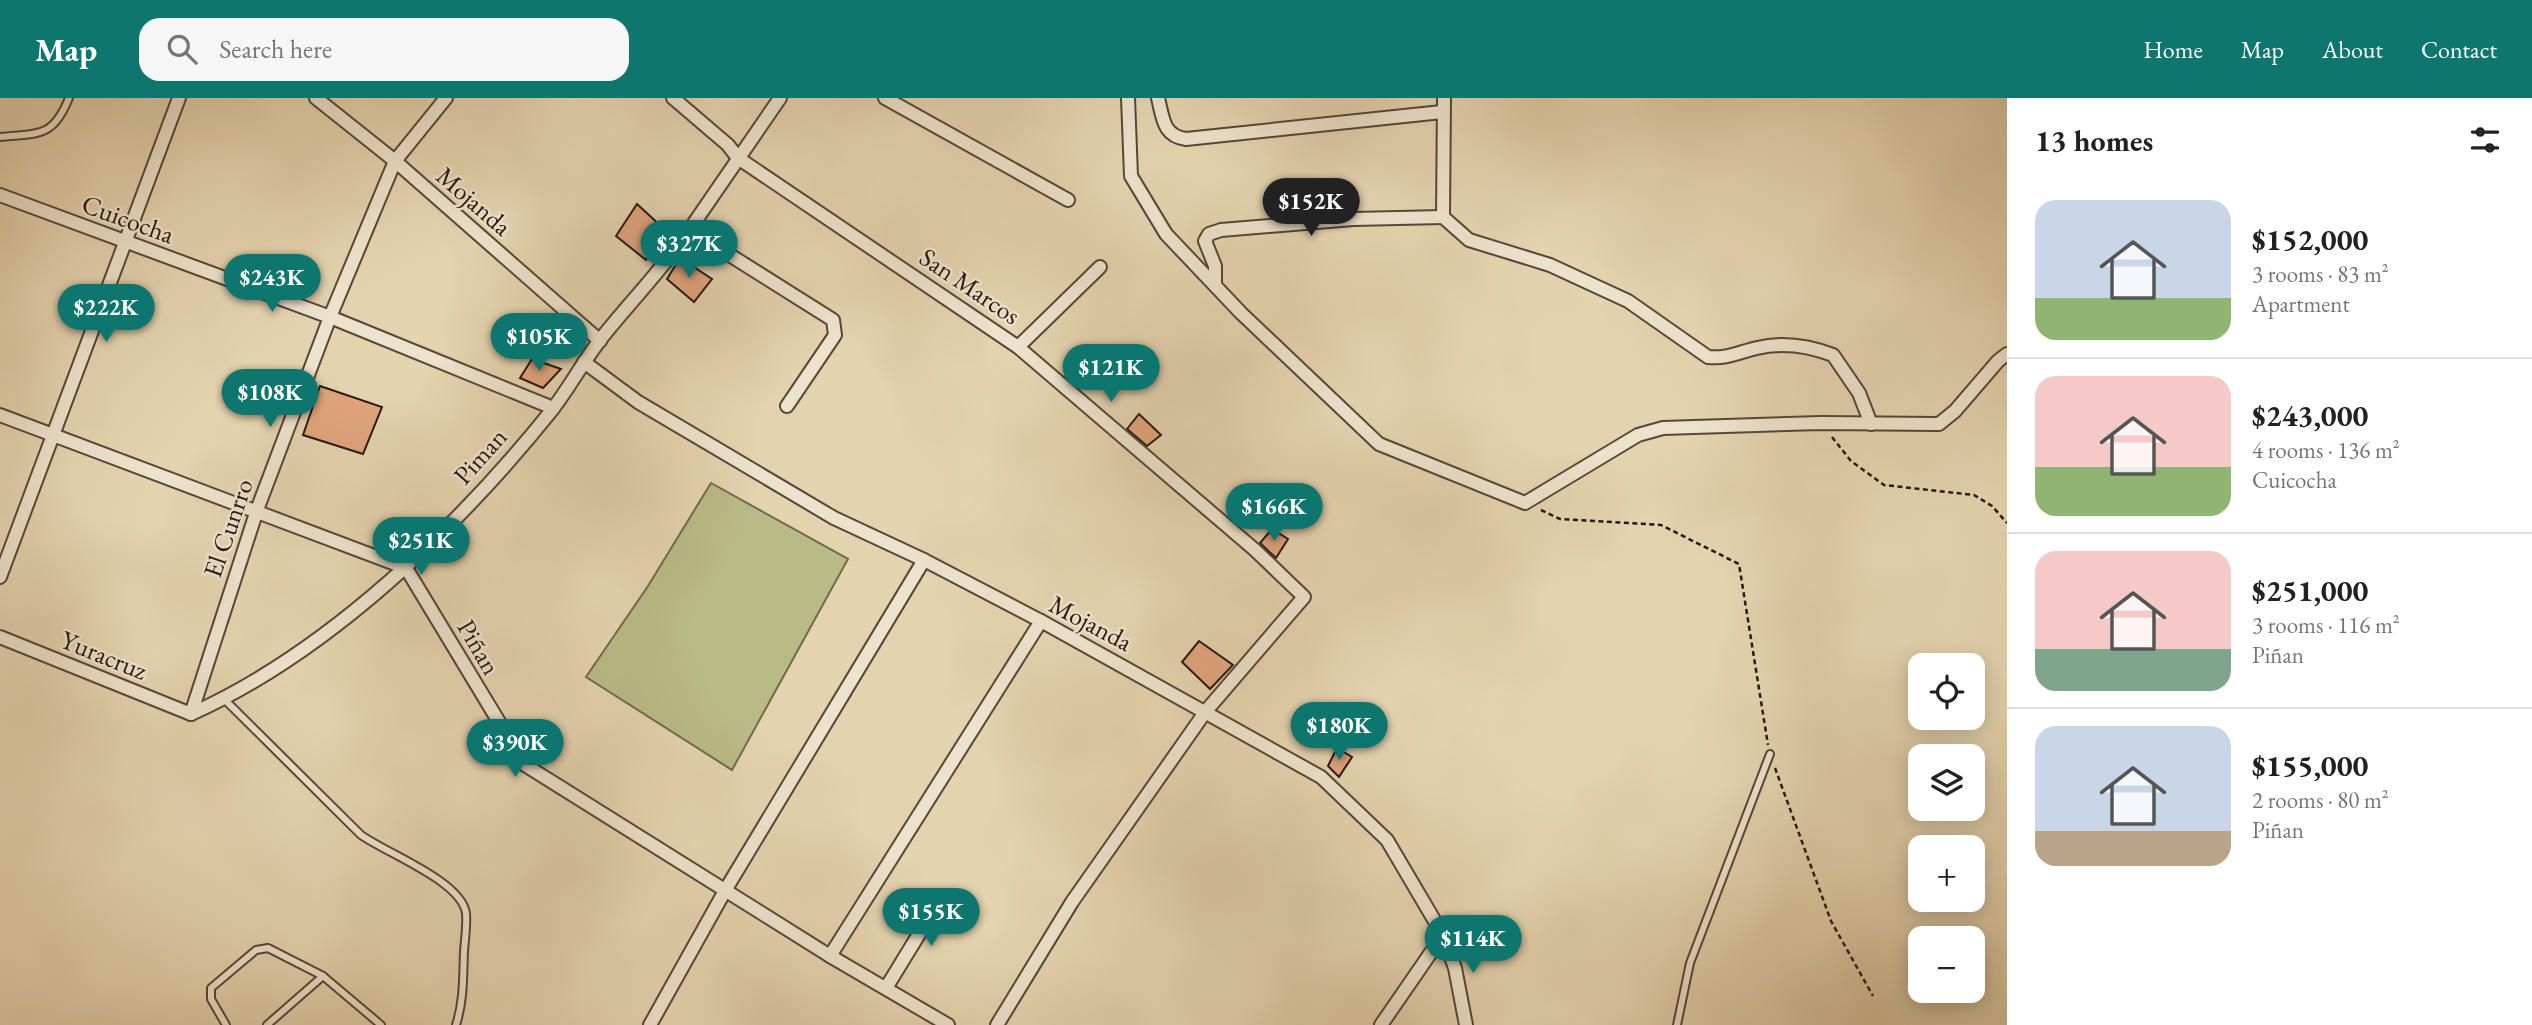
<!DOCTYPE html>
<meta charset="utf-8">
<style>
:root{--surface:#fff;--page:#f6f6f6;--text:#202124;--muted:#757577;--line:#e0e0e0;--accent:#0f766e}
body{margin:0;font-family:"EB Garamond",serif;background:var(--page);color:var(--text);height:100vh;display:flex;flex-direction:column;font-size:26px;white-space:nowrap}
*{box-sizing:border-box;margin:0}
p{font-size:23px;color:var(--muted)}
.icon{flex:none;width:38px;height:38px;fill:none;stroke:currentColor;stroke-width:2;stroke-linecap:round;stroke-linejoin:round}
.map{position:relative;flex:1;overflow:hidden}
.panel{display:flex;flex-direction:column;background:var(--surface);width:525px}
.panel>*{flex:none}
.tools{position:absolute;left:1908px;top:555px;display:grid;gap:14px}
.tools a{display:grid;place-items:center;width:77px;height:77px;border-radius:14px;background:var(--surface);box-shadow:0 4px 18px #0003;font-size:35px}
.price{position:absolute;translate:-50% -60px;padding:0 16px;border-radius:24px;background:var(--accent);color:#fff;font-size:23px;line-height:46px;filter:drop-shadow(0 2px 4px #0008)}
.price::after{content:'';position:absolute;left:50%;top:42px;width:21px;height:16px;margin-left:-10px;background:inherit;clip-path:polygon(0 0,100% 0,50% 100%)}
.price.current{background:#222;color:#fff}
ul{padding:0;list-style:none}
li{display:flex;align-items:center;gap:21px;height:175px;padding:0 28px}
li+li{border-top:2px solid var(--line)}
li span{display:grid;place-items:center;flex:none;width:196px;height:140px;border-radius:21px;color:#555}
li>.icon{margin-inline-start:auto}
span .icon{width:84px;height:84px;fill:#fffc;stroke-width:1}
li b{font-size:30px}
h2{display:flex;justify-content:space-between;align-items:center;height:84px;padding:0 28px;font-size:30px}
header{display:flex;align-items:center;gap:42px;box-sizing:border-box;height:98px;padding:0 35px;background:var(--accent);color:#fff}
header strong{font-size:33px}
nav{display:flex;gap:38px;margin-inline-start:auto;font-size:24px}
.search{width:490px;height:63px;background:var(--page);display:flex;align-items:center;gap:18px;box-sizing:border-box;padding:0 24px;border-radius:21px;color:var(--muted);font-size:26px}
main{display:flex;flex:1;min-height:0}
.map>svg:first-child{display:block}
</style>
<header>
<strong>Map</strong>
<div class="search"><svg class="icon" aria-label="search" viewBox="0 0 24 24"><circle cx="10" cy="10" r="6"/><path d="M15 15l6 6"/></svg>Search here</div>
<nav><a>Home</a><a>Map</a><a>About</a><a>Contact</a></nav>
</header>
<main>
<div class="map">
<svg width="2007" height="927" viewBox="0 0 2007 927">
<rect width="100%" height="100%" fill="#e4d3af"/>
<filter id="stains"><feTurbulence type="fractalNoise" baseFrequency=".00286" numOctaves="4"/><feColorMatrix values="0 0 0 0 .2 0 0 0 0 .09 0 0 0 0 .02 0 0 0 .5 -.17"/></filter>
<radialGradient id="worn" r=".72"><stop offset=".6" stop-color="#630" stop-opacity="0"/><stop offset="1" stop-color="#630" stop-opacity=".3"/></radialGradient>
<polygon fill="#b9bb87" stroke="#71694c" stroke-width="2" points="711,385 848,461 732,672 586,579 648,488"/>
<g fill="#e0a57d" stroke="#291710" stroke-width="2">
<polygon points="637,106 663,130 646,162 616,138"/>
<polygon points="680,160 712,181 694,204 667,181"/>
<polygon points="532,261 561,271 543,290 520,280"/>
<polygon points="320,288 382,309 363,356 303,337"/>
<polygon points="1139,316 1161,337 1147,348 1127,331"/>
<polygon points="1272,431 1288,441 1276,460 1260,445"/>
<polygon points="1199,543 1233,567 1210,591 1182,564"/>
<polygon points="1337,650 1352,659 1339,679 1328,668"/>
</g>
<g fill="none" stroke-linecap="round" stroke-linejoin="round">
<g stroke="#584638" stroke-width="10">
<g id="service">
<path d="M0,39C39,35 53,40 69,0"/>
<path d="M224,601L361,737C388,756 461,783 466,815C467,827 465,841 464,853C463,878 464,902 456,927"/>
<polyline points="226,927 211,901 211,890 256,852 268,850 323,878 381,927"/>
<polyline points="267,927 323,878"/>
<polyline points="1677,927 1690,865 1770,656"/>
</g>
</g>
<g stroke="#584638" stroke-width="16">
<g id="minor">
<polyline points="316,0 395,63 600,243"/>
<polyline points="673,0 728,47 738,60 1018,249 1255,452 1304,499 1206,613 1072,804 997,927"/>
<polyline points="885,0 1068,102"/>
<polyline points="1128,0 1131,78 1166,136 1241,215 1379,346 1525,405 1638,337 1663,330 1821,325 1939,326 1955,313 1998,263 2007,256"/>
<path d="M1158,0C1163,20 1163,38 1186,41L1442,14"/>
<path d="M1444,0L1443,119L1469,142L1550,167L1628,203L1708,259C1727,261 1739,254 1757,250C1782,244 1809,248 1833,257L1859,295L1871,326"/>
<polyline points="0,97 330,219 553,310"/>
<polyline points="690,132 833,222 835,237 787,308"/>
<polyline points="1215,187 1215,168 1205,143 1209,136 1221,132 1353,121 1443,119"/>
<polyline points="1018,249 1100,169"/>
<polyline points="584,264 638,304 834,420 924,462 1041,523 1321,679 1387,742 1443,837 1455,870 1466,927"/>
<polyline points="0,317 406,470 525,667 830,858 948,927"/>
<polyline points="0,479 179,0"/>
<polyline points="0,539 191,616"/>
<path d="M191,616C329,554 458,429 552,312C569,290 583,264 600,242C629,205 664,170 690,131C720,88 750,44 780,0"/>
<polyline points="191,616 257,412 330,219 395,63 446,0"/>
<polyline points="830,858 1041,523"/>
<polyline points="886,890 938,805"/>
<polyline points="650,927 726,791 924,462"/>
<polyline points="1381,927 1443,837"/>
</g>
</g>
<g stroke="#291710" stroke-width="2.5" stroke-dasharray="5 3.5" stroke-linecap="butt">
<polyline points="1832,339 1851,363 1884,387 1974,397 1992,408 2007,425"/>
<polyline points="1541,412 1560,421 1661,427 1739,466 1768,647"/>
<polyline points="1775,670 1831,823 1873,898"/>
</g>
<use href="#service" stroke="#ede2cb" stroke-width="6"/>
<use href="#minor" stroke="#ede2cb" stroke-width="12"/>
</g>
<g text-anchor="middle" stroke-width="5" stroke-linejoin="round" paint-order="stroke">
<g font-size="26" fill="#291710" stroke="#ede2cb">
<text transform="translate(474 103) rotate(41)" y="9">Mojanda</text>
<text transform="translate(128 121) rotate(20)" y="9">Cuicocha</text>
<text transform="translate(970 188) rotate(34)" y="9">San Marcos</text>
<text transform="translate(480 358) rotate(-48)" y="9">Piman</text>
<text transform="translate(228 430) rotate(-71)" y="9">El Cunrro</text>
<text transform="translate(1091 525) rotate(28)" y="9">Mojanda</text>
<text transform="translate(479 549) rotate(60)" y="9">Piñan</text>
<text transform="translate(104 557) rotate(22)" y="9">Yuracruz</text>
</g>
</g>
<rect width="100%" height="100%" filter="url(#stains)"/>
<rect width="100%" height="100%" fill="url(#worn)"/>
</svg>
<div class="tools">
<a><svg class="icon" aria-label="locate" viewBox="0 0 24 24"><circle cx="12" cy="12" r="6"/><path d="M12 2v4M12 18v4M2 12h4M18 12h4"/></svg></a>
<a><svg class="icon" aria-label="layers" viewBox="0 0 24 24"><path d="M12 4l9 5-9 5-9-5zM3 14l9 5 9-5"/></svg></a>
<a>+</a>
<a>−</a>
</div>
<b class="price current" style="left:1311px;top:140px">$152K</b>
<b class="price" style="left:689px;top:182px">$327K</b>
<b class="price" style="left:272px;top:216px">$243K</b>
<b class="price" style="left:106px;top:246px">$222K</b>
<b class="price" style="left:539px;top:275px">$105K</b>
<b class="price" style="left:1111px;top:306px">$121K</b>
<b class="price" style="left:270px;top:331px">$108K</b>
<b class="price" style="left:1274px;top:445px">$166K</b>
<b class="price" style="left:421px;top:479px">$251K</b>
<b class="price" style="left:1339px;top:664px">$180K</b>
<b class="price" style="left:515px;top:681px">$390K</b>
<b class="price" style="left:931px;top:850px">$155K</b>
<b class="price" style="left:1473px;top:877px">$114K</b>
</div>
<section class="panel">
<h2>13 homes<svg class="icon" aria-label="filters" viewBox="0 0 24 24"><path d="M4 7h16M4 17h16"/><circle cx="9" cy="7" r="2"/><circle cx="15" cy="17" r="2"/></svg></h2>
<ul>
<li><span style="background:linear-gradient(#c9d6e8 70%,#8fb573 0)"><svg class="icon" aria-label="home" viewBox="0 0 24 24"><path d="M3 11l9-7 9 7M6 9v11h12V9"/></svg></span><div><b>$152,000</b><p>3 rooms · 83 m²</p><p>Apartment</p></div></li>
<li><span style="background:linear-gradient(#f6c9c9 65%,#8fb573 0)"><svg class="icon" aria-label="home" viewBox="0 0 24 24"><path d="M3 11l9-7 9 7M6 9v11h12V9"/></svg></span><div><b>$243,000</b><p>4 rooms · 136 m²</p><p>Cuicocha</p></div></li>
<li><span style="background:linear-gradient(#f6c9c9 70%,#7fa58c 0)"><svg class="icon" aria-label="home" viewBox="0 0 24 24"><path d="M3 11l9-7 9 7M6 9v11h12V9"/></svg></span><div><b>$251,000</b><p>3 rooms · 116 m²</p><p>Piñan</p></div></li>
<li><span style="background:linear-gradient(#c9d6e8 75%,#b9a48a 0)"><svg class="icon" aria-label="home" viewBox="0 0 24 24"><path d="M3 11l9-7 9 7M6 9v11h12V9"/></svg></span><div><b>$155,000</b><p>2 rooms · 80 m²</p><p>Piñan</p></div></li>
</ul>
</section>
</main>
